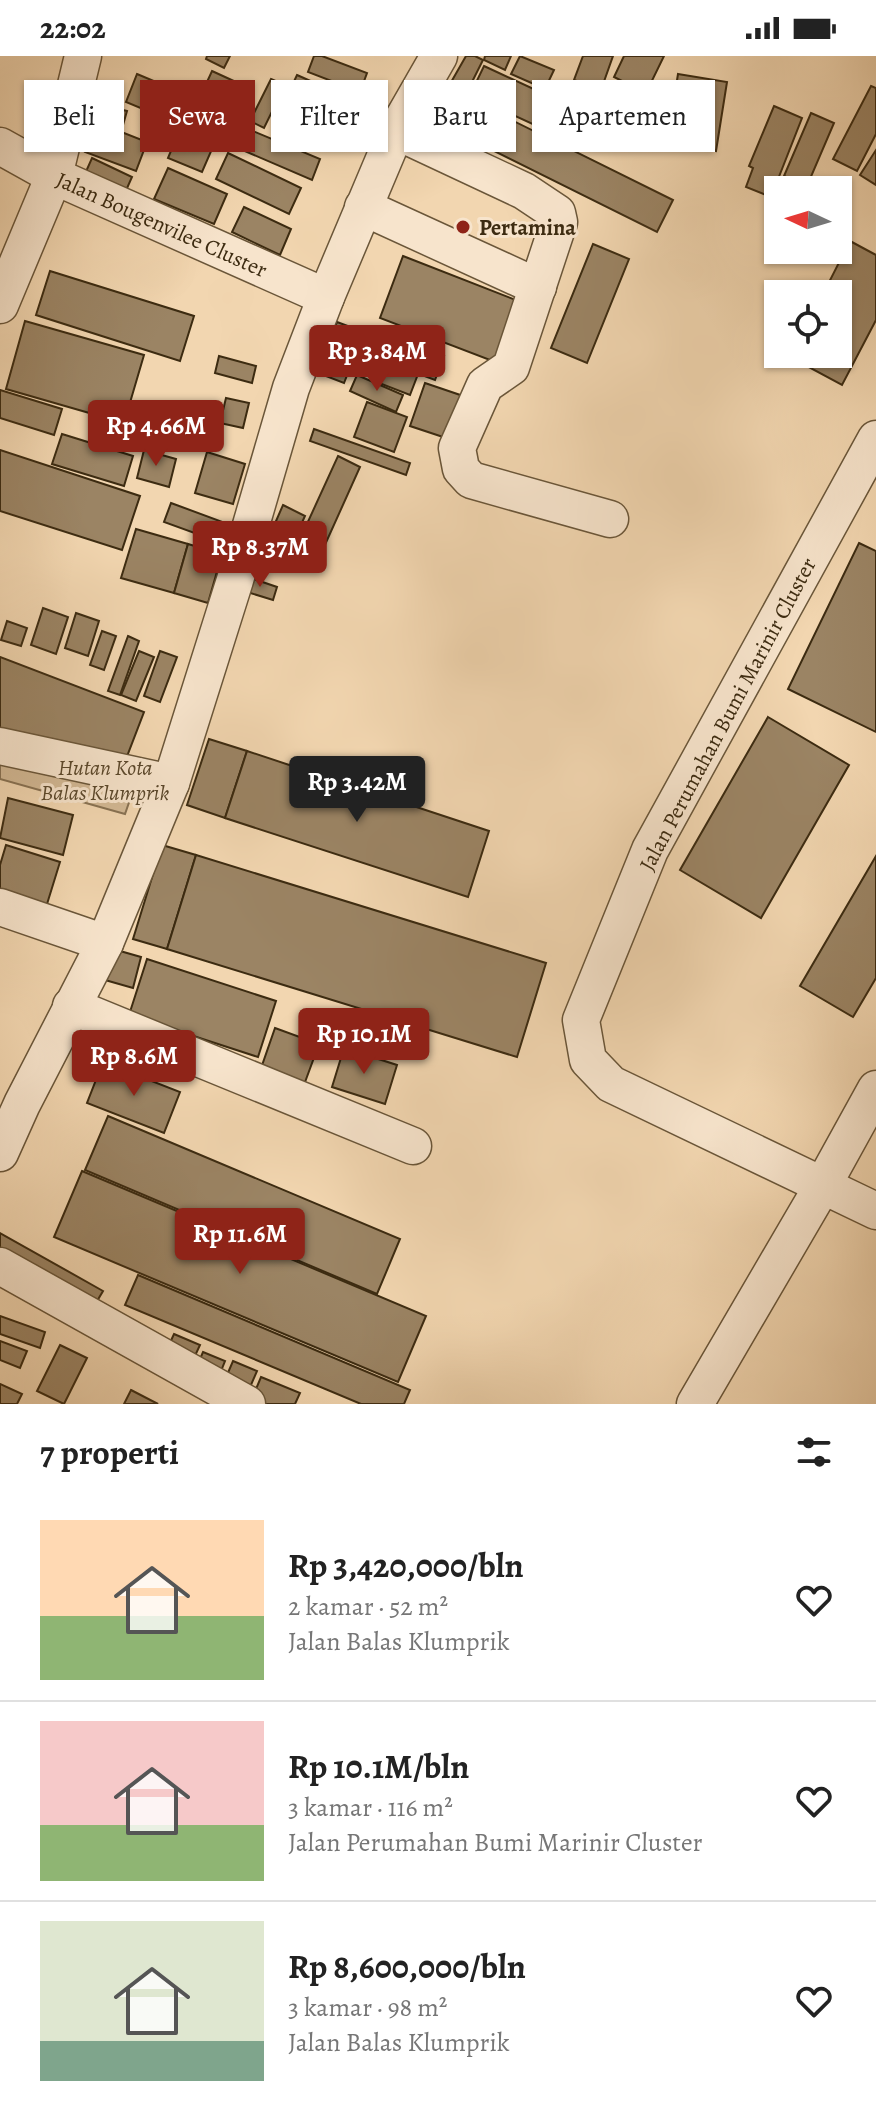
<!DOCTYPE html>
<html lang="id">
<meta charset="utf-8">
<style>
:root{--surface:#fff;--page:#f6f6f6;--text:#222;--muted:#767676;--line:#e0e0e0;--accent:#8f2418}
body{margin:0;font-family:Alegreya,serif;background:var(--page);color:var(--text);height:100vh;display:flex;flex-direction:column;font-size:30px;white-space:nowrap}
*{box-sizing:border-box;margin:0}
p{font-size:26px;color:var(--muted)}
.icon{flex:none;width:44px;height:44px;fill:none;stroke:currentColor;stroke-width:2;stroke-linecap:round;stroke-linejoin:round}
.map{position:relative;height:1348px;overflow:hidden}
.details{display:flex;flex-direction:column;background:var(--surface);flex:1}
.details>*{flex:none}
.guide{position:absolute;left:24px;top:24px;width:828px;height:72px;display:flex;gap:16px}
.needle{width:52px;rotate:274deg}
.fabs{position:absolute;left:764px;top:120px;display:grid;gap:16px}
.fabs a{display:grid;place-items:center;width:88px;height:88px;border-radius:0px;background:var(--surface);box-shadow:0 2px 6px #0004;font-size:40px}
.price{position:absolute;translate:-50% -68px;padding:0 18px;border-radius:8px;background:var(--accent);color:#fff;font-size:26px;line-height:52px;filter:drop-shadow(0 2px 4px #0008)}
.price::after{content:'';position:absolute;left:50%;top:48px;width:24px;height:18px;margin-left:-12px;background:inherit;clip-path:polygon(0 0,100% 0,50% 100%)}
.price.on{background:#222;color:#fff}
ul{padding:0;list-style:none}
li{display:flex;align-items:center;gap:24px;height:200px;padding:0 40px}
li+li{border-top:2px solid var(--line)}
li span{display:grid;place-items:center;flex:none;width:224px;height:160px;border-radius:0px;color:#555}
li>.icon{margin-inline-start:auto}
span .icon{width:96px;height:96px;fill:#fffc;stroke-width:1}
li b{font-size:34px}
h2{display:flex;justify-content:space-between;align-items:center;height:96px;padding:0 40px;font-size:34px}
.pill{padding:0 28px;border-radius:0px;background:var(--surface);box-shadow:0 2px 6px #0004;font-size:28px;line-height:72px}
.pill.on{background:var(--accent);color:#fff}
.status{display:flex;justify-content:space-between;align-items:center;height:56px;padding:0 40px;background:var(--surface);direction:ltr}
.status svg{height:22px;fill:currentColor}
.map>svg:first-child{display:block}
</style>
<div class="status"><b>22:02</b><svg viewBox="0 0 49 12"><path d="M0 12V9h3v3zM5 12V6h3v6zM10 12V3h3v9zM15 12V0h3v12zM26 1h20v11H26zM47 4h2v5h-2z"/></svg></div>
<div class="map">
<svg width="876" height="1348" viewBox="0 0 876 1348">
<rect width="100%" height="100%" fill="#f2d6b0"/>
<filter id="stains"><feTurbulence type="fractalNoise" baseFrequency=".0025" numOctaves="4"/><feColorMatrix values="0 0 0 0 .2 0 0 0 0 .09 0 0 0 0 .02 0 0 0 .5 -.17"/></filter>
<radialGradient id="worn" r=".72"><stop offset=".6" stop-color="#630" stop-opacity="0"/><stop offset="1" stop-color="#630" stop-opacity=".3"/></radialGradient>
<polygon fill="#d3b995" stroke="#887253" stroke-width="2" points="0,667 143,706 125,758 0,723"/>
<g fill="#9b8464" stroke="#3c2b11" stroke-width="2">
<polygon points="207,0 230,0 224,12 206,3"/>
<polygon points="314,0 322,0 367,17 360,36 308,16"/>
<polygon points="466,0 475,0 483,4 467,36 450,28"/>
<polygon points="485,0 511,0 505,14 484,4"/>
<polygon points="520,0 554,14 545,33 511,18"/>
<polygon points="583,0 613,0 601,34 574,24"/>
<polygon points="624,0 664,0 646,37 614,21"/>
<polygon points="484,10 566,48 552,77 470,39"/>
<polygon points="212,15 247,31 236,55 201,39"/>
<polygon points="137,18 161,28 150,56 126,46"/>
<polygon points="678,18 727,26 716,95 667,87"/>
<polygon points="297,19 351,43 343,60 289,36"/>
<polygon points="271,23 285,29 264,72 250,65"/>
<polygon points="871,30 876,32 876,78 857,115 833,103"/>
<polygon points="611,33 645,49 623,93 590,77"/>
<polygon points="451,34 673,144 657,176 436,66"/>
<polygon points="290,41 363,75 354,94 282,60"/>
<polygon points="192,43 228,60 216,86 180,69"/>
<polygon points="100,48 127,55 123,69 96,61"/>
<polygon points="774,50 802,62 771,141 746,131 753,112 749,110"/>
<polygon points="811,57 834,67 807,130 784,120"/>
<polygon points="96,66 147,86 136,115 85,96"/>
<polygon points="248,73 320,103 312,124 240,93"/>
<polygon points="178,78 212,93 202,116 168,102"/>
<polygon points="876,94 876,129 860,119"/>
<polygon points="228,97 301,132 289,158 216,123"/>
<polygon points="92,102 132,121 120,148 80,129"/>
<polygon points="168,112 227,138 214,168 154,143"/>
<polygon points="244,151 291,173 280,199 232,176"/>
<polygon points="850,185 876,199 876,264 842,329 790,301 791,298 838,298 838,238 823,238"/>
<polygon points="593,188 629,203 587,307 551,292"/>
<polygon points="403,200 526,248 503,309 380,262"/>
<polygon points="50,215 194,260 180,305 36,259"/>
<polygon points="25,265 144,299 124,367 6,333"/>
<polygon points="337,266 364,276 344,327 318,317"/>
<polygon points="412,288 444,300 435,324 403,312"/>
<polygon points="219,300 256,310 252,327 215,317"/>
<polygon points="387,307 418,318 410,339 379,327"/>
<polygon points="357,319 403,339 396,356 350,335"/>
<polygon points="425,327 472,343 458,386 410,370"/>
<polygon points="0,334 62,353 54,379 0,362"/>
<polygon points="226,342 249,347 243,372 220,367"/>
<polygon points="367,346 407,361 394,396 354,381"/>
<polygon points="314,373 410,407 406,419 310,385"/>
<polygon points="62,378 133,400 124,430 52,408"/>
<polygon points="0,394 140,440 122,494 0,455"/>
<polygon points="144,394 176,403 169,431 137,422"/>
<polygon points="207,396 245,408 233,448 195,437"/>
<polygon points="338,400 360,411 324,491 301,481"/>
<polygon points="171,447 228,468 222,487 164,466"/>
<polygon points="283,449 305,460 295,482 273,472"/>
<polygon points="136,473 188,488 174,537 121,522"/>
<polygon points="859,487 876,495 876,676 788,633"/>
<polygon points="188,488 222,498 208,547 174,537"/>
<polygon points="248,521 277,531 273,544 244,535"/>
<polygon points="43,552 68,561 56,598 31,589"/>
<polygon points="76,557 99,565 88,600 65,592"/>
<polygon points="7,565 27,572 21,590 1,584"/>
<polygon points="102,575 116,580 104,614 90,609"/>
<polygon points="128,580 139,585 120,639 108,635"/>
<polygon points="139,595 154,601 136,645 121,639"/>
<polygon points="160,595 177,601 160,646 144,640"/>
<polygon points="0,601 144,656 121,716 0,682"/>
<polygon points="768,661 849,709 761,862 680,814"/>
<polygon points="209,683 247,695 225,762 187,749"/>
<polygon points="247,695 489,775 468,841 225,762"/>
<polygon points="8,742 73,759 63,799 0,782"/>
<polygon points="6,789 60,806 43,861 0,847 0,809"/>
<polygon points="162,789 196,799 167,893 133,883"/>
<polygon points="196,799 546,907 517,1001 167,893"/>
<polygon points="876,800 876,922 853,961 800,930"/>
<polygon points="106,891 141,901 133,932 98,922"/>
<polygon points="147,903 276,945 258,1001 129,959"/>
<polygon points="275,972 319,988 301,1037 258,1021"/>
<polygon points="344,992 397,1009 385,1048 332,1031"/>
<polygon points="103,1006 180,1036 164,1077 87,1047"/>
<polygon points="108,1060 400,1183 377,1238 85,1114"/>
<polygon points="82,1115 426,1260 398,1326 54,1181"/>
<polygon points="0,1177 103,1235 93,1252 0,1200"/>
<polygon points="138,1219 410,1334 404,1348 361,1348 125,1249"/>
<polygon points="0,1260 45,1276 40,1292 0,1278"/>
<polygon points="174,1278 200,1289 194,1302 168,1291"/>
<polygon points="0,1285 27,1295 20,1312 0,1304"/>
<polygon points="60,1289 87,1302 64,1348 37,1335"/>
<polygon points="203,1296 225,1305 219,1320 197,1310"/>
<polygon points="233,1305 257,1315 248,1336 224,1326"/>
<polygon points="261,1321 300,1337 295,1348 258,1348 251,1345"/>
<polygon points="0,1328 22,1338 17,1348 0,1348"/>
<polygon points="131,1334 158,1348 124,1348"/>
</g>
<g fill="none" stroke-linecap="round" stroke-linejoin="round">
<g stroke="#6a5639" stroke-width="39">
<g id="minor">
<polyline points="396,75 524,135 557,157 559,166 511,311 485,329 457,392 461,413 471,424 610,463"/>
<polyline points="0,90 54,120 326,241"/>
<polyline points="363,151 538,231"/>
<polyline points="0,249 54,120 83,0"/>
<polyline points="876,383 650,794 581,964 588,1004 611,1028 876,1155"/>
<polyline points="0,690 171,727"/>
<polyline points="0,851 105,887"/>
<polyline points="71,950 413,1090"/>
<polyline points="0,1097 22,1048 105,887 171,727 235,524 291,332 326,241 396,75 439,0"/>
<polyline points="0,1210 247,1348"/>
<polyline points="695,1348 823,1129 876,1033"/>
</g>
</g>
<use href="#minor" stroke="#f7e4cc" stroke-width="36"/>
</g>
<circle fill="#8f2418" stroke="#f7e4cc" stroke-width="3" cx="463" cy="171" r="8"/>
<g text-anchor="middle" stroke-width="6" stroke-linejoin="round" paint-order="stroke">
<g font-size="22" fill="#3c2b11" stroke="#f7e4cc">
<text transform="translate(162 168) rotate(24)" y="8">Jalan Bougenvilee Cluster</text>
<text transform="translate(727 658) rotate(-62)" y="8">Jalan Perumahan Bumi Marinir Cluster</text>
</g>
<g font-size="22" font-weight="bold" fill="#3c2b11" stroke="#f7e4cc" text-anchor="start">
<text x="479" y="179">Pertamina</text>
</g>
<g font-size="22" font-style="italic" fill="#5a472b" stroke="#f7e4cc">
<text x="105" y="719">Hutan Kota<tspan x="105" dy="25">Balas Klumprik</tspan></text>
</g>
</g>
<rect width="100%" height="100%" filter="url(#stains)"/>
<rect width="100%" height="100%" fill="url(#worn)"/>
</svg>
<div class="fabs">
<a><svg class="needle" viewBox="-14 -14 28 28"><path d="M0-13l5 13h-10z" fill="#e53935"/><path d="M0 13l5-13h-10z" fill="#767676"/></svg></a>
<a><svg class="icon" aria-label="locate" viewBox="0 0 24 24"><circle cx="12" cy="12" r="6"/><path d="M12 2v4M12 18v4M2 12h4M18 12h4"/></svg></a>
</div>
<b class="price" style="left:377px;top:337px">Rp 3.84M</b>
<b class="price" style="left:156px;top:412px">Rp 4.66M</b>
<b class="price" style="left:260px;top:533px">Rp 8.37M</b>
<b class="price on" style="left:357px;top:768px">Rp 3.42M</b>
<b class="price" style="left:364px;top:1020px">Rp 10.1M</b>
<b class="price" style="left:134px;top:1042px">Rp 8.6M</b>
<b class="price" style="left:240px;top:1220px">Rp 11.6M</b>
<div class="guide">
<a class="pill">Beli</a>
<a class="pill on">Sewa</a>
<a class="pill">Filter</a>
<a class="pill">Baru</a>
<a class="pill">Apartemen</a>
</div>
</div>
<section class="details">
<h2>7 properti<svg class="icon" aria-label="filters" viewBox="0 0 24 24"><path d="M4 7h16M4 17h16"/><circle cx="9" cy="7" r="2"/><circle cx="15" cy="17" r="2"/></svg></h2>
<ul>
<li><span style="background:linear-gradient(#ffd9b3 60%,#8fb573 0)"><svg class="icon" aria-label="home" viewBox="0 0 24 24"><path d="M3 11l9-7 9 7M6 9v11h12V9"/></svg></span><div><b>Rp 3,420,000/bln</b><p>2 kamar · 52 m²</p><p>Jalan Balas Klumprik</p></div><svg class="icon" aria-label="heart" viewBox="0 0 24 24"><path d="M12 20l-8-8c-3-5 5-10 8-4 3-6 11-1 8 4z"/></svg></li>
<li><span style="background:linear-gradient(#f6c9c9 65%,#8fb573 0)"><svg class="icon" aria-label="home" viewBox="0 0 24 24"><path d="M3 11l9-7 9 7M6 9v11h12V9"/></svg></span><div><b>Rp 10.1M/bln</b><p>3 kamar · 116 m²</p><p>Jalan Perumahan Bumi Marinir Cluster</p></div><svg class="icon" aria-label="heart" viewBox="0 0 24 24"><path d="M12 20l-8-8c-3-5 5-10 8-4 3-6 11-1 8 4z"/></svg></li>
<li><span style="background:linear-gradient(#dfe7d0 75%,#7fa58c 0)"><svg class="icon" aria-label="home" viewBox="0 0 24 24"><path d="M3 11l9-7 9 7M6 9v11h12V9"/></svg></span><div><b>Rp 8,600,000/bln</b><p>3 kamar · 98 m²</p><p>Jalan Balas Klumprik</p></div><svg class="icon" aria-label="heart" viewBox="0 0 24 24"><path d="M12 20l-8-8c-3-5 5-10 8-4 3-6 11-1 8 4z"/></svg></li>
</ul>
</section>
